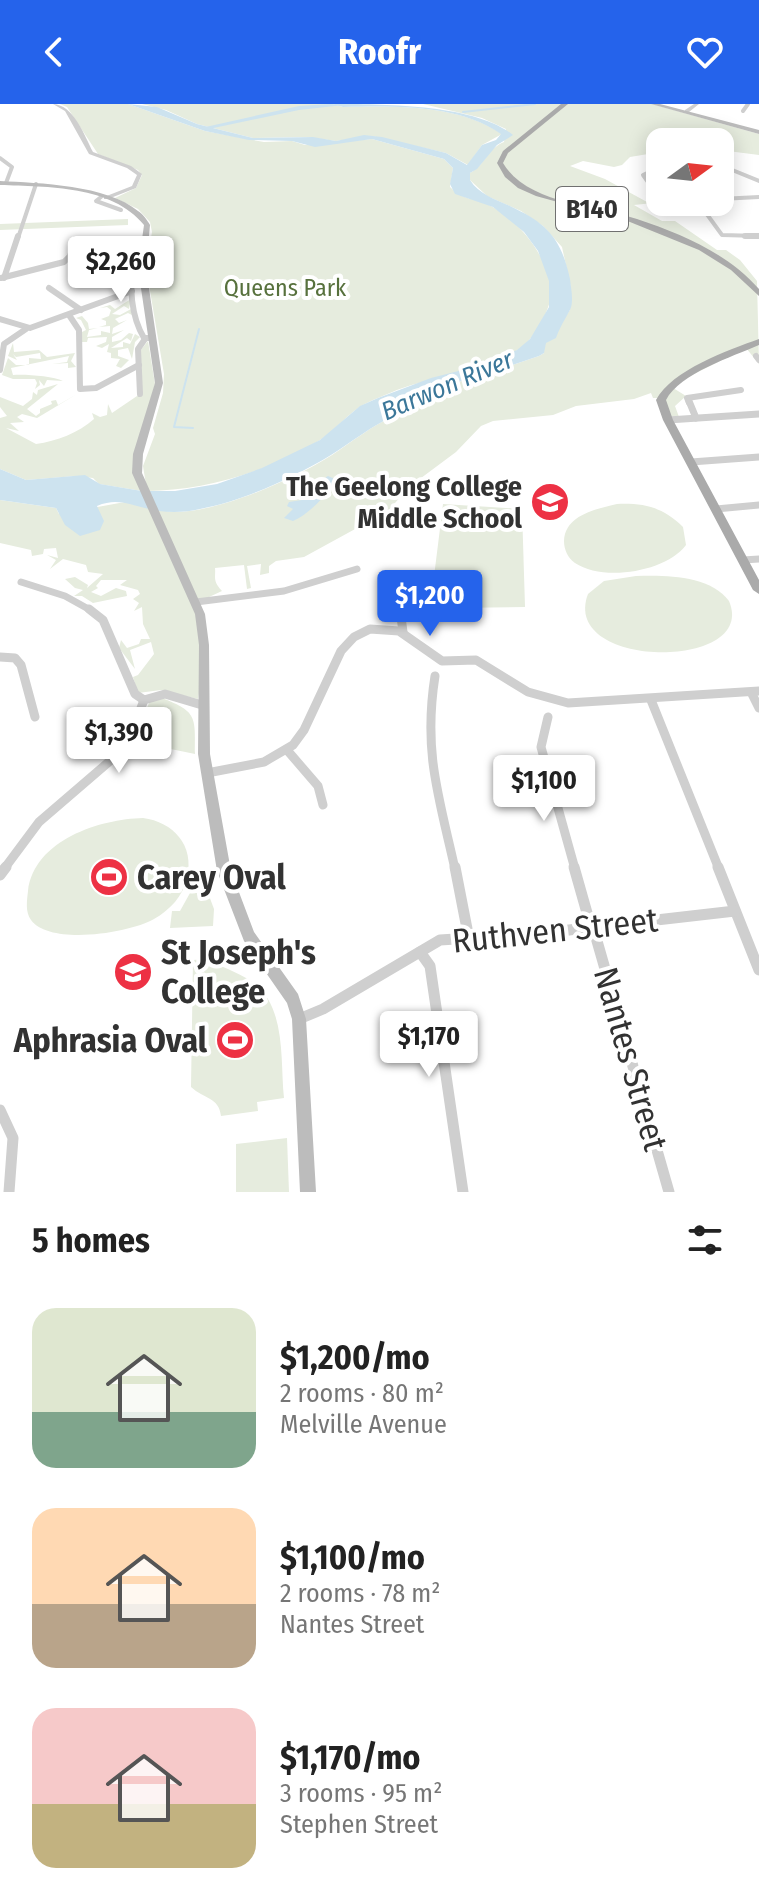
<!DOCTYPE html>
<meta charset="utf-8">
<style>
:root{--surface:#fff;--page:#f2f2f2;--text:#222;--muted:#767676;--accent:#2563eb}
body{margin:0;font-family:"Fira Sans Condensed",sans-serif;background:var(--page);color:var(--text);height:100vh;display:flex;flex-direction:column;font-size:30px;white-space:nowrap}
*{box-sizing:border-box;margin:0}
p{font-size:26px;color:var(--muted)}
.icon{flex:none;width:44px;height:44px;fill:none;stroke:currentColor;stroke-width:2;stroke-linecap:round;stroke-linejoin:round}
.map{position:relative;height:1088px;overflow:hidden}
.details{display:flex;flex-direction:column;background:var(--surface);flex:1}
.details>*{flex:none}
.needle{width:52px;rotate:75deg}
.fabs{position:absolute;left:646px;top:24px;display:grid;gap:16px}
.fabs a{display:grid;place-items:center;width:88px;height:88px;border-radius:16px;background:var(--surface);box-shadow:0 4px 20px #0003;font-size:40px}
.price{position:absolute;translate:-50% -68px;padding:0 18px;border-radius:8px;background:#fff;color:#222;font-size:26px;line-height:52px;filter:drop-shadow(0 2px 4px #0008)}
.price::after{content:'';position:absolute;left:50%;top:48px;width:24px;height:18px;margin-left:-12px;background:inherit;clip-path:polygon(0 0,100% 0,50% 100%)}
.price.on{background:var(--accent);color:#fff}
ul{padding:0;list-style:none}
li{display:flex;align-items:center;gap:24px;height:200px;padding:0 32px}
li span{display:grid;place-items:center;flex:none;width:224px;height:160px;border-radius:24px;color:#555}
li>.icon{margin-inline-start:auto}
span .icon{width:96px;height:96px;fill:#fffc;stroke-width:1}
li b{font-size:34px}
h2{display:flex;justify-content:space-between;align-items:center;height:96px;padding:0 32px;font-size:34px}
header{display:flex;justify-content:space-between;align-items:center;height:104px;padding:0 32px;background:var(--accent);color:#fff;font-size:36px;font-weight:700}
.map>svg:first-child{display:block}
</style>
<header><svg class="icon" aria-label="back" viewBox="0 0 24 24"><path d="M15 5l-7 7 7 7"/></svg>Roofr<svg class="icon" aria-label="heart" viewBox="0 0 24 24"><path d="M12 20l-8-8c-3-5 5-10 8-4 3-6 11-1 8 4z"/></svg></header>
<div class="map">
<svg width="759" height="1088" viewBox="0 0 759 1088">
<rect width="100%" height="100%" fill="#fff"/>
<g fill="#e6ecde">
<path d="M60,0H128L205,27L264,38L292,37L305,41L372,35L444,55L453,64L450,83C465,97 471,93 487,100C518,114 552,156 551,191C550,206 534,234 522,243C485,270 431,271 390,289C380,293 367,298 358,304C344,314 334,327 320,336C272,367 203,387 147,387L143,362L155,330L153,324L163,289L164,270L146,163L152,128L150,118L138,105L115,94L136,84L142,71L138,66L98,50L67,3Z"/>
<path d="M142,0H332L343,3C394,2 458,0 502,30L482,41L468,61L446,49L372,32L336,37L307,33L253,34L197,20L166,6Z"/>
<path d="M423,0H652L759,30V51L720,46V38H660V48L630,53L622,61L614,63L583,57L570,62L605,75L647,98H663L634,101L662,117H675L717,146H726L740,156L757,177L759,260L746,244L670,282L686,292L675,302L679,313L666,312L661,294H653L651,289L634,295L576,302L553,311L493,317L481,322L456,348L409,383L388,407L304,453L276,457L269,462V469L260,471L261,460L247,462L251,484L247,485L244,461L215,464C216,473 212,476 222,487L196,499L204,557L198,595L161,586L138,589L133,573L138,571L154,550L151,538L130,546L135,565L119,544L121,536L127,544L139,540L141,535H150L143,520L142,503L134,507L139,499L133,495L140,490L138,486L120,481L127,476H101L96,482L98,484L91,488L101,492L116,484L126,487L127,492L93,499L82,492H74L83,486L75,484L65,475L75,473L88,481L87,484L103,470L88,468L86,461L63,455L50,465L56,456L47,451L58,454L56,444L44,445L43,450L32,452L31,446L0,439V396L56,404L59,410L125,398C143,400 158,408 178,408C222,407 294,375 332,351C352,338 371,322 394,312C402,297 429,286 445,288L461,277L474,278L482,272L488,273L495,267L539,252L544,249L543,242L570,206L571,184L562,143L543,122L521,107L487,92L470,76V69C485,61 488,44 504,38L506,25L482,14Z"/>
<polygon points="128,115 128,121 0,126 0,120"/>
<polygon points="131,195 129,205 124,202 112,210 120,211 131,205 132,211 128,209 115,215 119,219 127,216 113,224 112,230 124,226 112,233 112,238 121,236 129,229 133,230 131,237 127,234 111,244 123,243 123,238 130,240 135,230 140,233 135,238 132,255 128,244 118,246 118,252 129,256 121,264 116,262 120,255 111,254 111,249 107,248 109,240 102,244 96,242 106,238 107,233 88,234 87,238 82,238 82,228 86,226 81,216 76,214 82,212 88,219 89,225 98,224 89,226 87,233 101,231 101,227 110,229 110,222 99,223 106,221 106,217 101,215 109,212 111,206 107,203 100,204 110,201 115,205"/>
<path d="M148,237L155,280L135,352L142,387L99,380L93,374L76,372L26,376L0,365V314L7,312L0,303V293L23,302L32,295L33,288L37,291L38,286L58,280L27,305L36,312L40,309V305L52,300L51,297L56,296L58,301L77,290L37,314L22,310L17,313L24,318L10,319L19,327L6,324L36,340C57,337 78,329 94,315L92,309L100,313L107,311L108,300L112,309L140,290V247Z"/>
<path d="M13,239L14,248L39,246L47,253L75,249L71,257L76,263L68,264V259L52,260L67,258L69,252L11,264L13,271C25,270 53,272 63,277L47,276L44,282L39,276L40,281L35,285L37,279L35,275H13L2,271L8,254L16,261H29V254L41,255L40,249L16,253L13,250L17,256L8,252Z"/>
<polygon points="443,400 522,405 525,503 452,504 433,500 432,489"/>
<path d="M617,400C644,399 663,403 683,423L686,441C666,468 603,478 575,459C568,454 564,446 564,437C565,411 596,405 617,400Z"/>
<path d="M636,472C665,471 710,471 729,497C759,567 559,566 588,490L604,477Z"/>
<path d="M162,594C198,608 195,613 195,650L132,637L150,597Z"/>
<path d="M143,714C173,718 195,741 187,774C183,792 170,806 154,815C130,829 50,842 31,816C25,808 27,796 28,787C34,736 100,715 143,714Z"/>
<polygon points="190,789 208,789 214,805 213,822 170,824 172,807 180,807"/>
<path d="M206,855C220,862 237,868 251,877C287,901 280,957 284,994L257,998L258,1007L221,1012C219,993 204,995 191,983L193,856Z"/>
<polygon points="287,1034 289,1088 236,1088 236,1040"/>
</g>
<g fill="#cde3ef">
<path d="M128,0L157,3L197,20L253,34L313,33L336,37L364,31L382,33L446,49L467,61L482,41L496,36L501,30C458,0 394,2 343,3L332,0C382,0 475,0 513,31L497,41L477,65L470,69V76C480,92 499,96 516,105C551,122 562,139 570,175C571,184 574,198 570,206C565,215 560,223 556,234L546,239L544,249L539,252L495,267L488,273L482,272L474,278L461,277L445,288L434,287L425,294L419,293L409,302H401L394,312C371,322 352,338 331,351C293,374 243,397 200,405C184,409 161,409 145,404C128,400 116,394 97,402L104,417L100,426L80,432L65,421L56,404L0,396V365L26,376L85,371L100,380L142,387H175L217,380L262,364L320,336L360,302L378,294L431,274L478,262L517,246L530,235L549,203V177L538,147L524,128L493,103L455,90L450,80L453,64L444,55L372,35L315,43L292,37L249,36L205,27Z"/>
<path d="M328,372L335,375L334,381C323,394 309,410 293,417L284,414L293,405L287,402L289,398L302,396L311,384Z"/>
</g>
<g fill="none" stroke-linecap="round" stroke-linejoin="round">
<g stroke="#cde3ef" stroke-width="2">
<polyline points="463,8 535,0"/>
<polyline points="193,324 174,323 199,225"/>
</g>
<polygon fill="#cde3ef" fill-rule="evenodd" points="330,0 344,1 299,6 204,26 201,24 299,2"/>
<g stroke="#cfcfcf" stroke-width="4">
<polyline points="743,7 748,0"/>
<polyline points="0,54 12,63 6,79"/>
<polyline points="720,61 759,77"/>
<polyline points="660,63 643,71 660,95"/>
<polyline points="101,93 96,97 121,106"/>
<polyline points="720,95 759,93"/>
<polyline points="698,98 722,131 759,132"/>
<polyline points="18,134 36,80"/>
</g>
<g stroke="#cfcfcf" stroke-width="6">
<polyline points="745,132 759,132"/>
<path d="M142,156L136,158C127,180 132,214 144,234H153"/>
<polyline points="1,174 64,158 70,152 75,135"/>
<polyline points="4,174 18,132"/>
<polyline points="49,184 81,206"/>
<polyline points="69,211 79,226 80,285 96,284 139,261"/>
<polyline points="0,215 30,224 132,187"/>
<polyline points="756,252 759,256"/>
<polyline points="0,266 4,240 26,225"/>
<polyline points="140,290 138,245 145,235"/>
<polyline points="689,299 687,294 741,286"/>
</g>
<g stroke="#cfcfcf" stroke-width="7">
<polyline points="689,297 696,314"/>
<polyline points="668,316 759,310"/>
<polyline points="691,358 759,353"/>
<polyline points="716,405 759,401"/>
<polyline points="743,456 759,455"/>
<polyline points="397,477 400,507"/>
<polyline points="21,478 65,492 92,507"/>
<polyline points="196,498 284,487 357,465"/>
</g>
<g stroke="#cfcfcf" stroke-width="9">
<polyline points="89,505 103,516 135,590 144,596"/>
<polyline points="400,505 403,528"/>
<polyline points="0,553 15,554 21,561 35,613"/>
<path d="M435,572C423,648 439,693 455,765"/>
<polyline points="751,588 759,604"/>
<polyline points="651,596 719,765"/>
<polyline points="548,613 541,643 575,765"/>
<polyline points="287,646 318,682 323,701"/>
<polyline points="207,669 264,658 293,641 304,626 341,547 354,533 370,525 399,527 442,557 476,556 528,588 568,599 759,587"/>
<polyline points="4,765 39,718 111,656 129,636 144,596 165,590 202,601"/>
</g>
<g stroke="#cfcfcf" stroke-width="11">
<polyline points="455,763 469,835"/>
<polyline points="574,763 591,823"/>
<polyline points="718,763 759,866"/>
<polyline points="0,771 6,763"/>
<polyline points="593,823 669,1088"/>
<polyline points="420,848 430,862 463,1088"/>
<polyline points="299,915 323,905 440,836 534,830 735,807"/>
<polyline points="0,1006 13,1034 9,1088"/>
</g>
<g fill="#cfcfcf" fill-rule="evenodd">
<path d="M53,0C74,1 84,31 93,48L131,62L142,70L136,84L108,95H104V93L132,82L137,71L127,64L89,50L65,7Z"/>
<polygon points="694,0 699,0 689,8 685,8 685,6"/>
</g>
<g fill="#bcbcbc" fill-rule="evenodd">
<polygon points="651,0 660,0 759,26 759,30"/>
<path d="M0,77C39,79 107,81 138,107C143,110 147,116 150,121L146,164L163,279L143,350L142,369L205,510L209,541L210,650L231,767L254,828L298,890L306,915L316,1088H300L292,915L287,899L244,837L217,767L198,650L199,541L195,510L132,369L133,350L155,279L138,164L144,121C112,81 47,83 0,81Z"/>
</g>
<g fill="#aaa" fill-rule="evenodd">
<path d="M561,0H568L508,49L503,59C527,100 595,101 637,115C682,130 727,149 759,185V192L731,166L699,146L630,118L536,92L518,84L505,73L497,59L503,47Z"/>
<path d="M759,235V241C732,253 680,269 666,296L673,316L759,476V490L753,486L663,316L656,296C672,266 728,246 759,235Z"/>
</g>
</g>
<defs>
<g id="school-disc" transform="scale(2)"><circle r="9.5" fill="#ed3144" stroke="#fff"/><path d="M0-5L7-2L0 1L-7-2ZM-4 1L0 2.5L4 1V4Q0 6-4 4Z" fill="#fff"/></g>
<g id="stadium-disc" transform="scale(2)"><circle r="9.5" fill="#ed3144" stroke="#fff"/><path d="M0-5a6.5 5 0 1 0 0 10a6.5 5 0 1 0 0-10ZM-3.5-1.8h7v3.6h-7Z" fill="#fff"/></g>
</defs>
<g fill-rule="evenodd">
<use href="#school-disc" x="550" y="398"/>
<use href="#stadium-disc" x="109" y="773"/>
<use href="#school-disc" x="133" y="868"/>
<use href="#stadium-disc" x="235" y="936"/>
</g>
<g text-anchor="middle" stroke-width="8" stroke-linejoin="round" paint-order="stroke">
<g font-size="24" fill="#57713d" stroke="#fff">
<text x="285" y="192">Queens Park</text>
</g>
<rect fill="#fff" stroke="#707070" stroke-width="2" x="556" y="83" width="72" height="44" rx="6"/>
<g font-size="26" font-weight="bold" fill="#323232">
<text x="592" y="114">B140</text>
</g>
<g font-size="26" font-style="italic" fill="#3b7799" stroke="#fff">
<text transform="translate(447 281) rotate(-23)" y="9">Barwon River</text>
</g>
<g font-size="28" font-weight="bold" fill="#323232" stroke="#fff" text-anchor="end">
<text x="522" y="392">The Geelong College<tspan x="522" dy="32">Middle School</tspan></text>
</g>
<g font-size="34" font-weight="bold" fill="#323232" stroke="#fff" text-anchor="start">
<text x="137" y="785">Carey Oval</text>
<text x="161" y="860">St Joseph's<tspan x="161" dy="39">College</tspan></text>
<text x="207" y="948" text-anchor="end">Aphrasia Oval</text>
</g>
<g font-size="34" fill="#323232" stroke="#fff">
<text transform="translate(555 826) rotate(-6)" y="12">Ruthven Street</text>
<text transform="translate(631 955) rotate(74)" y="12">Nantes Street</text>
</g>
</g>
</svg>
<div class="fabs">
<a><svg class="needle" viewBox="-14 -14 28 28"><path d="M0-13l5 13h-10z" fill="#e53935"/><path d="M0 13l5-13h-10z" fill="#767676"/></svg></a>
</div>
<b class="price" style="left:121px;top:200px">$2,260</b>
<b class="price on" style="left:430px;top:534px">$1,200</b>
<b class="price" style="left:119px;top:671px">$1,390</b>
<b class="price" style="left:544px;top:719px">$1,100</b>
<b class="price" style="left:429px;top:975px">$1,170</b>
</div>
<section class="details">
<h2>5 homes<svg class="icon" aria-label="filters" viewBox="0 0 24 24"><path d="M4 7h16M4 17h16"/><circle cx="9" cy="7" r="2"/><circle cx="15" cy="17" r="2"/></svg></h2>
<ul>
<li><span style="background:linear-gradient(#dfe7d0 65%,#7fa58c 0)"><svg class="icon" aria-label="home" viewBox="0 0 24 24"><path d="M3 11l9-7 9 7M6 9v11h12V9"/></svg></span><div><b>$1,200/mo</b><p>2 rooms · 80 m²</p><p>Melville Avenue</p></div></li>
<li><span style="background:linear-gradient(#ffd9b3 60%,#b9a48a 0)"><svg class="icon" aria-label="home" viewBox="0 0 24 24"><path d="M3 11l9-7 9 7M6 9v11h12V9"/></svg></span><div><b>$1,100/mo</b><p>2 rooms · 78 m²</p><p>Nantes Street</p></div></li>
<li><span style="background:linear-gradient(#f6c9c9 60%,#c2b280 0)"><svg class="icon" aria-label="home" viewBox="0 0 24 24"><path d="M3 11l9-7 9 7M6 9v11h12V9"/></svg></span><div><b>$1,170/mo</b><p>3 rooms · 95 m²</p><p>Stephen Street</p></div></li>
</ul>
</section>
